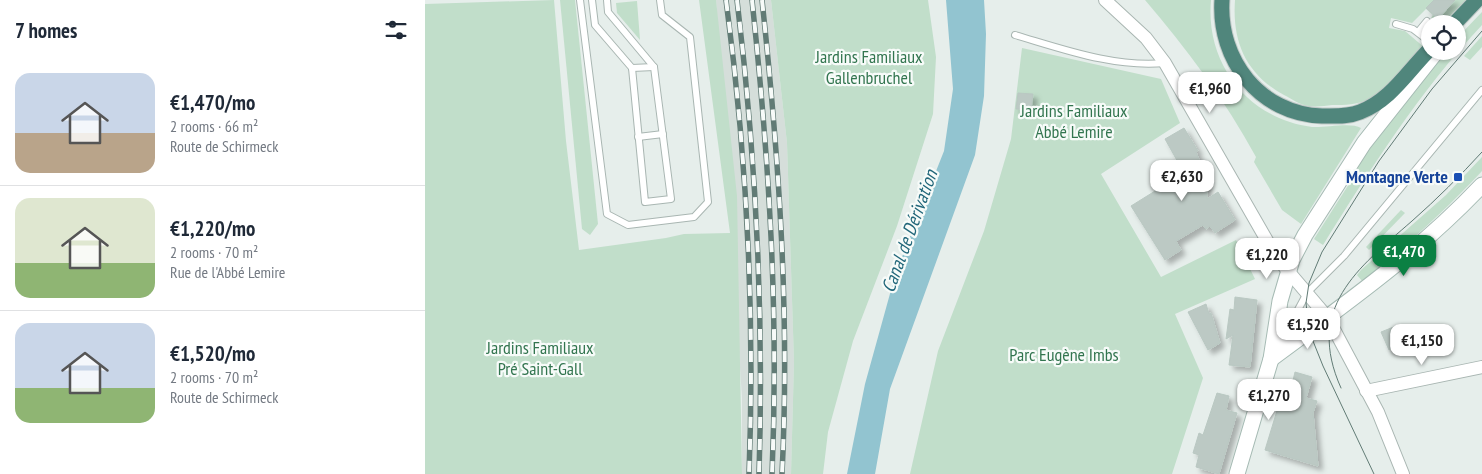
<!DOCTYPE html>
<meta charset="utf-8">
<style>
:root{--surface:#fff;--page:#f6f6f7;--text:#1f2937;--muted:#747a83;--line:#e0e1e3;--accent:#0b8043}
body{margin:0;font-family:"PT Sans Narrow",sans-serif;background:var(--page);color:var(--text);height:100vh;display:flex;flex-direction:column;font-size:19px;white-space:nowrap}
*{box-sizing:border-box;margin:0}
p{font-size:16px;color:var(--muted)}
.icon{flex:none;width:28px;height:28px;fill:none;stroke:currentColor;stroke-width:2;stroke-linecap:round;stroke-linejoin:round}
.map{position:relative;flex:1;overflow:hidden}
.sheet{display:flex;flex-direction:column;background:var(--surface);width:425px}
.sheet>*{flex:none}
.fabs{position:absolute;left:996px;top:15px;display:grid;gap:10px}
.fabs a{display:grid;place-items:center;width:45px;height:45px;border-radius:50%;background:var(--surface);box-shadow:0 1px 4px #0004;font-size:25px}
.price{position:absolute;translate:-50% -42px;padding:0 11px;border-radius:10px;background:#fff;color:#222;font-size:16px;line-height:32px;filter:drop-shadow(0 1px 2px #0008)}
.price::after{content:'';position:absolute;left:50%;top:30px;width:15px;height:11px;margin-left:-8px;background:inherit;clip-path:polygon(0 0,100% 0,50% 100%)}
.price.current{background:var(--accent);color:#fff}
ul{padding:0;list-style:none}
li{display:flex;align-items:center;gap:15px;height:125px;padding:0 15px}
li+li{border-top:1px solid var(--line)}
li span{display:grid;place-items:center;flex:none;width:140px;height:100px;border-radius:15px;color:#555}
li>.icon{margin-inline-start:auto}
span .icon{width:60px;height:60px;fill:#fffc;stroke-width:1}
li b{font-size:21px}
h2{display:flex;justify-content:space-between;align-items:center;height:60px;padding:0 15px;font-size:21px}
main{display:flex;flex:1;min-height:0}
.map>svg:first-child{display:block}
</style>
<main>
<section class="sheet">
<h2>7 homes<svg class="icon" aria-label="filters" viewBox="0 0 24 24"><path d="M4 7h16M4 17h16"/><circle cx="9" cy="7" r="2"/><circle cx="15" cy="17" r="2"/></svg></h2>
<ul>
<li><span style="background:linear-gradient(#c9d6e8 60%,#b9a48a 0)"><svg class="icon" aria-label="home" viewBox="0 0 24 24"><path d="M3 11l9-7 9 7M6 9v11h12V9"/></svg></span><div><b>€1,470/mo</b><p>2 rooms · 66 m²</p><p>Route de Schirmeck</p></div></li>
<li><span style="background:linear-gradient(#dfe7d0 65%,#8fb573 0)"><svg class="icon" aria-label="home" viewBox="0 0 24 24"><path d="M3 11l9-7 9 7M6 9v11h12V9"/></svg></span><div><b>€1,220/mo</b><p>2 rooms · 70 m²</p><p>Rue de l'Abbé Lemire</p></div></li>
<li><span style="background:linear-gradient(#c9d6e8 65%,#8fb573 0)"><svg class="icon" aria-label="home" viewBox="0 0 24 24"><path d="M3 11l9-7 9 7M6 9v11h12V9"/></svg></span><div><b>€1,520/mo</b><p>2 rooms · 70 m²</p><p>Route de Schirmeck</p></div></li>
</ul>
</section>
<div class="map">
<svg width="1057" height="474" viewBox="0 0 1057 474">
<defs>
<filter id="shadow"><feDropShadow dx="4.5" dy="4.5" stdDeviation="2.5" flood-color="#0004"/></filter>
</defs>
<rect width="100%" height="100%" fill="#e6eeeb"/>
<polygon fill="#d5deda" points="291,0 346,0 362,143 369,362 366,474 317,474 317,398"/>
<g fill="#c1deca">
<polygon points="129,0 141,141 154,250 241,238 259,234 305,233 274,0 291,0 312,196 317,474 0,474 0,4"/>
<polygon points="135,0 150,0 173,224 165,235 157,229"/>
<polygon points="346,0 503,0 511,57 508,114 472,226 428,341 403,432 398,474 366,474 369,362 362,143"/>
<path d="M720,0H786C780,63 823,119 887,127C900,128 926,122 936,128L876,224L857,210L829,162L831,157C800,100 762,49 720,0Z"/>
<path d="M810,0H1046L1024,24H1009L1011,22L1006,18L1008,15L1001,9L987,23L966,18L964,28L980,31L1000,48C983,67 968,89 944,99C932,105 920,105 907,105C900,106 891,107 884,106C875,105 867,99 859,95C821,74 807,42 810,0Z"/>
<polygon points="212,1 215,40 192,13 191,3"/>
<path d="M1057,12V25C994,92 946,168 898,245L889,239L924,184L930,169L971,112L1015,56L1019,51H1032L1033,37Z"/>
<polygon points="1057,36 1057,47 1045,60 1039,56"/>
<polygon points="597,48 736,79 755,123 676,174 736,277 811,240 830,279 750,314 778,378 747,474 485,474 513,351 559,231 586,139"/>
<path d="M1057,157V171C1019,212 980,246 938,282L932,275L936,270L1021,195Z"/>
<polygon points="976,210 980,213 944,250 941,247"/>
</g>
<polygon fill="#92c4d0" points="521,0 559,0 561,34 559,96 550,155 465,389 450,474 422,474 440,384 471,272 519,151 528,89"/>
<g fill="#bcc9c4" stroke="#b9c8c2" filter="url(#shadow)">
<polygon points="1009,0 1030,0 1013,19 1001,8"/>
<polygon points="593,93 608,94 606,110 591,109"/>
<polygon points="759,128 773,151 771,152 782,179 782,199 793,192 810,220 790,233 785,226 781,229 778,225 751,241 756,250 740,260 706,206 759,173 740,139"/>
<polygon points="810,297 832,300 825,367 804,365 808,335 801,339 805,309 809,310"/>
<polygon points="781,304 784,314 786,313 795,343 783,350 763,312"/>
<polygon points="971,326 980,343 964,350 956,332"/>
<polygon points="870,372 887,377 881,398 892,401 888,413 893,466 840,450 858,391 865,393"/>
<polygon points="792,393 804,396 801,410 812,413 794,474 771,467 774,455 768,453 774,433 778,435"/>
</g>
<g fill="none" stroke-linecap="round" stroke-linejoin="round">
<g stroke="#a9b6b2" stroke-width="8">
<g id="service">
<polyline points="155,0 182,214 203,225 269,217 283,202 265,37 237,15 235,0"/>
<polyline points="167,0 170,25 207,68 220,202 246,199 229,67 183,12 182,0"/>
<polyline points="971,24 988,29 1005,42"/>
<polyline points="993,32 1002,21"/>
<path d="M590,35C638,49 690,68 740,63"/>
<polyline points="207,68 229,67"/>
<polyline points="213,137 238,134"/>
<polyline points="853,347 882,293 919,256 1057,90"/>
</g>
</g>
<g stroke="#a9b6b2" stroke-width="14">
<g id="minor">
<polyline points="680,0 721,38 740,63 852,258 903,318 953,412 978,474"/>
<polyline points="941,391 1057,367"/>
</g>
</g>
<g stroke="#a5bab3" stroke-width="17">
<g id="secondary">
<path d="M846,359C920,304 994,252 1057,185"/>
<polyline points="812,474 846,359 855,301 867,260 880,235 939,143 1011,52"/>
</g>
</g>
<g stroke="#c2cac8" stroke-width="17">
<g id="trunk">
<path d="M797,0C793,60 835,114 897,116C910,116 923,117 935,112C966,100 982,72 1005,49"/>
<polyline points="1029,24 1052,0"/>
</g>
</g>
<use href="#service" stroke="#fff" stroke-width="6"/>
<use href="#minor" stroke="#fff" stroke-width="12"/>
<use href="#secondary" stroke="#fff" stroke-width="15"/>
<use href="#trunk" stroke="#50867c" stroke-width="15"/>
<g stroke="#617b75" stroke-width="1">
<path d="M916,388C880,308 932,269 987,221C1012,199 1035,176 1057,152"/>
<polyline points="949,474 898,366 884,331 881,303 884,283 897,252 954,161 1007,89 1057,31"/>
</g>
<g stroke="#617b75" stroke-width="5.5">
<g id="rail">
<path d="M301,0C322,157 330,316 324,474"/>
<path d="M312,0C331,157 339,316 334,474"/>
<path d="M327,0C344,158 354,315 347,474"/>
<path d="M337,0C354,158 365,315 357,474"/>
</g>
</g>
<use href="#rail" stroke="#f7fbf9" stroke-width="4" stroke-dasharray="11" stroke-linecap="butt"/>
</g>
<rect fill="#1a4fb4" stroke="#f7fbf9" stroke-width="2" x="1028" y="172" width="10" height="10" rx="2.5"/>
<g text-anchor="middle" stroke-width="4.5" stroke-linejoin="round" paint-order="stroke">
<g font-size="18" fill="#32754f" stroke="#f7fbf9">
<text x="444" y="63">Jardins Familiaux<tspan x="444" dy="21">Gallenbruchel</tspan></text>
<text x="649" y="117">Jardins Familiaux<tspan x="649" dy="21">Abbé Lemire</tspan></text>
<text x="115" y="354">Jardins Familiaux<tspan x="115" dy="21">Pré Saint-Gall</tspan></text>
<text x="639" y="361">Parc Eugène Imbs</text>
</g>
<g font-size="18" font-weight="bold" fill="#164399" stroke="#f7fbf9" text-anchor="end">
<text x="1023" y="183">Montagne Verte</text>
</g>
<g font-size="19" font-style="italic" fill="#22677a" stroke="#f7fbf9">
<text transform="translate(484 231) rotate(-70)" y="7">Canal de Dérivation</text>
</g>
</g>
</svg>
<div class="fabs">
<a><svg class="icon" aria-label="locate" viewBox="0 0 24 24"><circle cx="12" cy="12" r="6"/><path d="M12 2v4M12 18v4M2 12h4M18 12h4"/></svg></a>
</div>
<b class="price" style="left:785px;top:114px">€1,960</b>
<b class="price" style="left:757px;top:202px">€2,630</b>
<b class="price current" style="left:979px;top:277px">€1,470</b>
<b class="price" style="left:842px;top:280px">€1,220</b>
<b class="price" style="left:883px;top:350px">€1,520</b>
<b class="price" style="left:997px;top:366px">€1,150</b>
<b class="price" style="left:844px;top:421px">€1,270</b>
</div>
</main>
